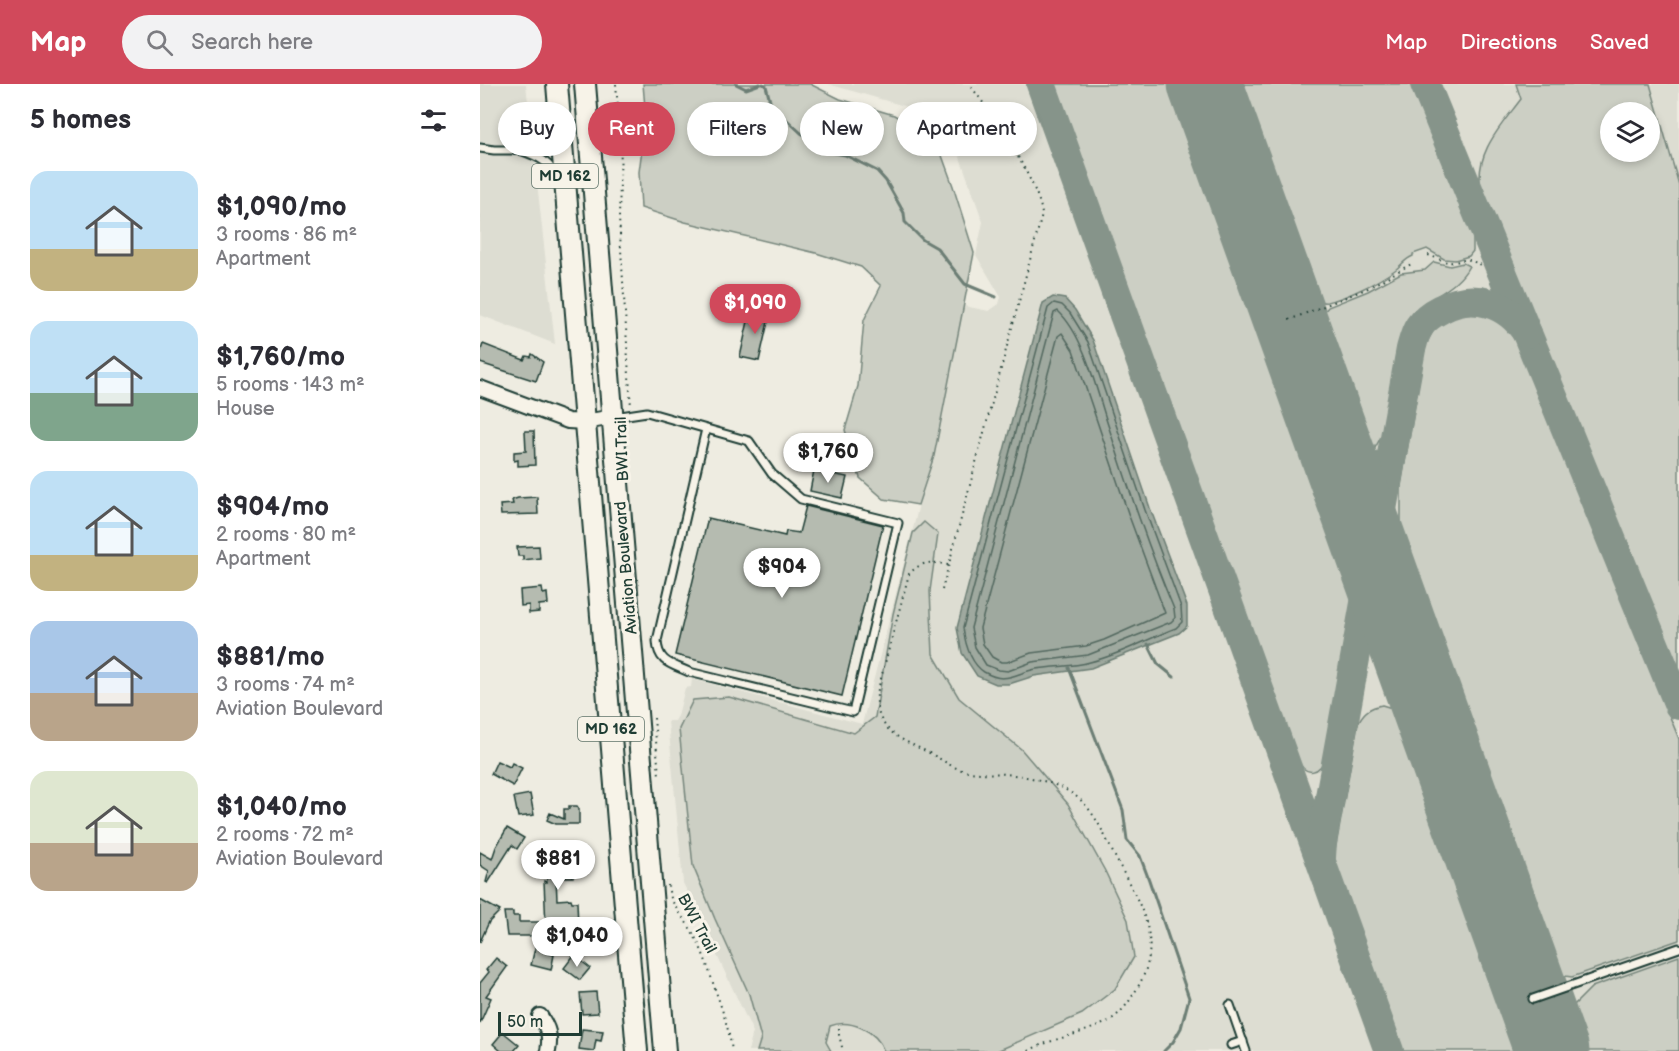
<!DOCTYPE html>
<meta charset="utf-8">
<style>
:root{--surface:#fff;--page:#f2f2f3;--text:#2b2b33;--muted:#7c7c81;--accent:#d1495b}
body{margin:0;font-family:"Balsamiq Sans",sans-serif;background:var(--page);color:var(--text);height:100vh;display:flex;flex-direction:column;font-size:22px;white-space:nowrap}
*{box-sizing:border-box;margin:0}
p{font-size:20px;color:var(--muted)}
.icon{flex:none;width:33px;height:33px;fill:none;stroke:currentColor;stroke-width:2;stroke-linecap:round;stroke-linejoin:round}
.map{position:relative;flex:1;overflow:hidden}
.details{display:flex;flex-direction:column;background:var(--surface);width:480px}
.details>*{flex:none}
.guide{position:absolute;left:18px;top:18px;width:570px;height:54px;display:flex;gap:12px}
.controls{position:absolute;left:1120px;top:18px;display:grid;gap:12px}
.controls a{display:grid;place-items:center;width:60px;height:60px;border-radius:50%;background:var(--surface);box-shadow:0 3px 9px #0003;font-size:30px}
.scale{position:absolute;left:18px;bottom:15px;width:84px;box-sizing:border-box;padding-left:6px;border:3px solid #1f3d34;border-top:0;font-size:16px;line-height:21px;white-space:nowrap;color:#1f3d34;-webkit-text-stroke:4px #f7f3e8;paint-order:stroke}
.price{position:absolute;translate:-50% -51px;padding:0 14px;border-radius:21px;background:#fff;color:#222;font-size:20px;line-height:39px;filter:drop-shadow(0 2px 3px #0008)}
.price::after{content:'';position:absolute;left:50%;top:36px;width:18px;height:14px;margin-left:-9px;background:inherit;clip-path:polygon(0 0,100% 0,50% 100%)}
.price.on{background:var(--accent);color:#fff}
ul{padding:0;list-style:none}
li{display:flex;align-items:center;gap:18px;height:150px;padding:0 30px}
li span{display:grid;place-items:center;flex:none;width:168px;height:120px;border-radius:18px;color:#555}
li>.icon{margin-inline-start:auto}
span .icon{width:72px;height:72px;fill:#fffc;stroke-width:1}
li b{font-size:26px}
h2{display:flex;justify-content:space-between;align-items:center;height:72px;padding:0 30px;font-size:26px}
.tag{padding:0 21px;border-radius:27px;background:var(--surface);box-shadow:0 3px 9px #0003;font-size:21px;line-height:54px}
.tag.on{background:var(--accent);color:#fff}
header{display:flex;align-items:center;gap:36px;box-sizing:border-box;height:84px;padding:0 30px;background:var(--accent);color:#fff}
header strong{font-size:28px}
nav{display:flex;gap:33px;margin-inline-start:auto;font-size:21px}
.search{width:420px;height:54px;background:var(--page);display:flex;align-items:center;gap:15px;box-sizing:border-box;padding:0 21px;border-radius:33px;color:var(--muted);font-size:22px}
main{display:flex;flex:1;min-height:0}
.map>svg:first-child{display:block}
</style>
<header>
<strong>Map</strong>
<div class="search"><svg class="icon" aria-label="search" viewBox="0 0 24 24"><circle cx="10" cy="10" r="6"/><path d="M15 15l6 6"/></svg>Search here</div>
<nav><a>Map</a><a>Directions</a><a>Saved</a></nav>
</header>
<main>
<section class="details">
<h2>5 homes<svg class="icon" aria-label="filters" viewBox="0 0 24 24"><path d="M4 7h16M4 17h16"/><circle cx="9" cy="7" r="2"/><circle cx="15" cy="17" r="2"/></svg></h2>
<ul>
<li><span style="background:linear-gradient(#bfe0f5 65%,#c2b280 0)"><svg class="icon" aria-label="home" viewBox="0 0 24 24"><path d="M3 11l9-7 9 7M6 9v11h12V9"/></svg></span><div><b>$1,090/mo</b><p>3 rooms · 86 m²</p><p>Apartment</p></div></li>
<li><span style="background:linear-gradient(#bfe0f5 60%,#7fa58c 0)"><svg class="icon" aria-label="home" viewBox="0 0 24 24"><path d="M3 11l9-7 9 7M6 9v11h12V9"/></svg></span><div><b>$1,760/mo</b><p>5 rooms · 143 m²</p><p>House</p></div></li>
<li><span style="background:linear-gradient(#bfe0f5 70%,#c2b280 0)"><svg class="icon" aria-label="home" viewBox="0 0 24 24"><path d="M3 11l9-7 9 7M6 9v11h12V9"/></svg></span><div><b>$904/mo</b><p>2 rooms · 80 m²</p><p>Apartment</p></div></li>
<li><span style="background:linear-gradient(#a9c7e8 60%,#b9a48a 0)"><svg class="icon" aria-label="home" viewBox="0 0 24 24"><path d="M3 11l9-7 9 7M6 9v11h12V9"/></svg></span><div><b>$881/mo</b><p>3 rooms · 74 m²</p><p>Aviation Boulevard</p></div></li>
<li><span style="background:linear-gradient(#dfe7d0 60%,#b9a48a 0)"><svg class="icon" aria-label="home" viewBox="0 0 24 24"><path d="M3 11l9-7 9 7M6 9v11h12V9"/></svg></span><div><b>$1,040/mo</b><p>2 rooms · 72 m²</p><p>Aviation Boulevard</p></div></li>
</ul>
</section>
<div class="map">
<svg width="1199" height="967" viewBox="0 0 1199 967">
<rect width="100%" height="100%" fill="#eeece1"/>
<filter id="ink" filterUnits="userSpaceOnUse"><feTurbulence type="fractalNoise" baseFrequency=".0167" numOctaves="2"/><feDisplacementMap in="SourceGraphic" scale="12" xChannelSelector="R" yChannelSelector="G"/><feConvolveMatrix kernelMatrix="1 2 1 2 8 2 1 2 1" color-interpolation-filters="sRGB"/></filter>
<g filter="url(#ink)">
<g fill="#ddddd2" fill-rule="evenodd">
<polygon points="0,0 46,0 75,260 0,231"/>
<path d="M348,0H1199V967H268L273,948L203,799L188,637H195L198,632L205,604L211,603L212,595L382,640L436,433L484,222L509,227L519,220L521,213L496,171L503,138L466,34ZM1131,28H1170V68H1131Z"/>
</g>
<g fill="#cccfc4" stroke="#76867c" stroke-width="1.5" fill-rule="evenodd">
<polygon points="163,0 330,0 360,15 414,31 456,55 473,102 494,169 454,372 438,421 404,415 380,394 365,346 378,302 384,236 401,202 381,183 336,169 205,138 161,124 159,88 166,35"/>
<path d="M574,0H697L874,495V510L846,672C840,690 826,694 817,675Z"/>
<path d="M752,0H934L993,153V167L989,172L975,176L964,175L947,165L933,170V172C925,175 922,181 915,186C898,198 867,214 847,218C841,219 835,216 829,214Z"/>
<path d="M1036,0H1170L1199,101V588L1001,106C994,69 1021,42 1041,15ZM1131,28H1170V68H1131Z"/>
<path d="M954,178L970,182L983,179L989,182C976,207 947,212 931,234C911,261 913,318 902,351L895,364H887L878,357L836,238L848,223L888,207L921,189L945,186Z"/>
<path d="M991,228C1012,230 1025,239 1036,257L1199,655V856L1092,893L1070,890L933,501L921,445V402L943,274L945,262L955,244L969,234Z"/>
<path d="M444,438L458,450L450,507L453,570L479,614L541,665L588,720L625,787L648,836L654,873L635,905L602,930L517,967H404C397,947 370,934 350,942L346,958L351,967H277L281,954L269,910L235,835L213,782L199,645L213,616L249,613L374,649L395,633L413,530L433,449Z"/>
<path d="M902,621L915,625L926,634L1044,967H922L855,781L854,773L878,640C882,629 889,623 902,621Z"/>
<polygon points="1199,872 1199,967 1098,967 1085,930 1112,903"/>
</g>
<polygon fill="#9fa99f" stroke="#6c7e74" stroke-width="1.5" points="573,213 585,215 595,226 613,256 670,424 707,522 707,542 699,549 611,584 554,592 529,600 516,600 497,592 482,569 477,544 563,219"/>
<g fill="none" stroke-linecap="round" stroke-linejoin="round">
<g stroke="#52685f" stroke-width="1.5">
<path d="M574,219L582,221L590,229L608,258L665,426L701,523L702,538L696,544C667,555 640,571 610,578C593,583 574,582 556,585C535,589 526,601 504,588C490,579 485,558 483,544L568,224Z"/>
<path d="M578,227C605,252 617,309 629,344C649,405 669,466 694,525L695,534L691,538L608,571L552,578L528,587L519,586L506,581L495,563L491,544L574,229Z"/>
<polygon points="582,249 593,266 649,432 685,529 624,556 606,562 551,569 527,578 521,578 512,573 503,560 500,544 578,252"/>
</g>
<g stroke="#6c7e74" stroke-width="3">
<polyline points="256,0 266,5 280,0"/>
<polyline points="283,0 286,2 291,21 321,49 350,68 365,71 397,87 406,97 424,129 425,138 443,156 457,164 485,200 516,213"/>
<polyline points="668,560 678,580 694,593"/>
<polyline points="589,584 643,726 647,756 660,772 669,796 709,914 701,944 693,958 684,967"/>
</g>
<g stroke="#86948a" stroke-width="30">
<polyline points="561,0 909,967"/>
<polyline points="945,0 1199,621"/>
<path d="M841,773L842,757L931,265C933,258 935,249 939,243C944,235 953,229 961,225C993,207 1028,219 1047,249"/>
</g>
<polyline stroke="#86948a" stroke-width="75" points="725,0 1072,967"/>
</g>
<g fill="#b5bbb0" stroke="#1f3d34" stroke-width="1.5">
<polygon points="271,224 290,229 279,277 260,273"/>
<polygon points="3,260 44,276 46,272 51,273 52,270 63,278 56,297 0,279 0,269"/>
<polygon points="45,347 54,347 55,381 38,382 38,376 34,377 34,368 46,367"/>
<polygon points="334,386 367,393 362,414 330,407"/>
<polygon points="57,413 58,430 21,431 20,421 33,420 32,416 38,414"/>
<polygon points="326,422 403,441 362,612 195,571 228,434 305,452 306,447 319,449"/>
<polygon points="59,462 60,474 43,476 43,472 38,472 37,463"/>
<polygon points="62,504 63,510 67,509 68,520 59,521 59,528 49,529 49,521 41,522 40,506"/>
<polygon points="17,677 30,683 32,679 42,684 33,702 11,690"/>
<polygon points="50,710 54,731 38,733 34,713"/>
<polygon points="89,722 97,722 99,725 99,740 76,740 67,736 70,729 84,735 84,725 89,725"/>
<polygon points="27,744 44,754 37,765 32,761 8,799 6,798 9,787 0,781 0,768 12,775 16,763"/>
<polygon points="73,762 74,772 92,772 93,793 76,793 77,816 91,815 92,818 97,818 98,841 66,843 64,797 67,798 68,776 62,777 61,763"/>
<polygon points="0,816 20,827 9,838 0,858"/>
<polygon points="24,828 33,828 33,832 39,832 39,838 60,838 55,852 27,852"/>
<polygon points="56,860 66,863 64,868 74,871 71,886 51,881"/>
<polygon points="94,871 110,884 100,896 84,884"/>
<polygon points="16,874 27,883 6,912 11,914 0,939 0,899 9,888 6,886"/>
<polygon points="116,908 118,929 102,930 100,909"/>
<polygon points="102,945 123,947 121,957 116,956 114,967 99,965"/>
<polygon points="23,948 39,961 34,967 21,967 13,960"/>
</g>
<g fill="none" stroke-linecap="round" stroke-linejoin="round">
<g stroke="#1f3d34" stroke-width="11">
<g id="lane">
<path d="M70,33C71,51 54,58 40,66C57,72 74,78 76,99"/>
<polyline points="0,64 14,66 40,66"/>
<path d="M134,333L167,328L269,357L292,390L321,415L418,439L373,628L209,588C192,580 178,579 177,557L226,345"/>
<polyline points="1053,915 1199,864"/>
<polyline points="750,921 766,967"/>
<polyline points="751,961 763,957"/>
</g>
</g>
<g stroke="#1f3d34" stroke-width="18">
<g id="street">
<polyline points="0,304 88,337 105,338 133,333"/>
<path d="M60,932C68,944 71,952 68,967"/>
</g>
</g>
<g stroke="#1f3d34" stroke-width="24">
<g id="primary">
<polyline points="77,0 157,967"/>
<polyline points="105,0 185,967"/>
</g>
</g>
<g stroke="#1f3d34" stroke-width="2" stroke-dasharray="1.5 4.5" stroke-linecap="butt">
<polyline points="136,0 141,60 139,134 151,323"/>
<path d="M948,171C968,178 966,181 987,175L1004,182"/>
<polyline points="809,236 886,205 933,179"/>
<path d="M468,481C452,477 441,477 429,490L397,609C394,650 424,655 453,671C464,677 473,684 485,687C499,690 512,689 526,690C546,692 570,697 588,707C616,722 626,758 641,784C665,829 685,863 653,911C646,923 637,933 625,939C600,951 572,954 548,967"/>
<path d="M462,506L562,131C560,100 510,26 489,0"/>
<polyline points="174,634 179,691"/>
<path d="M188,801C190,823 206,834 215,853C224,869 229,887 235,905C242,925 249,945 252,967"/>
<polyline points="359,944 359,951 363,967"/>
</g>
<use href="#lane" stroke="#f7f3e8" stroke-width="7"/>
<use href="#street" stroke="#f7f3e8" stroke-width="14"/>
<use href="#primary" stroke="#f7f3e8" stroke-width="20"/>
</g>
</g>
<g text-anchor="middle" stroke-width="6" stroke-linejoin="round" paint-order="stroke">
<g fill="#f7f3e8" stroke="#60746a" stroke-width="1.5">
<rect x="52" y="80" width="66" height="24" rx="4.5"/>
<rect x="98" y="633" width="66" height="24" rx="4.5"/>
</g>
<g font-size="15" font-weight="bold" fill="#1f3d34">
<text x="85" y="97">MD 162</text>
<text x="131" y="650">MD 162</text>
</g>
<g font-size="16" fill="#1f3d34" stroke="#f7f3e8">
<text transform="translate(141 365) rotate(-92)" y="6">BWI Trail</text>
<text transform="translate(145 484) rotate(-95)" y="6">Aviation Boulevard</text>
<text transform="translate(218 839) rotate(62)" y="6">BWI Trail</text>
</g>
</g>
</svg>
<div class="controls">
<a><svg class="icon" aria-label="layers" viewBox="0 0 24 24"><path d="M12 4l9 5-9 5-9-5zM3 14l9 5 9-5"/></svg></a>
</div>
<div class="scale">50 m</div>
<b class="price on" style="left:275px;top:251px">$1,090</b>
<b class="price" style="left:348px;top:400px">$1,760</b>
<b class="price" style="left:302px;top:515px">$904</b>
<b class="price" style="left:78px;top:807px">$881</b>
<b class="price" style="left:97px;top:884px">$1,040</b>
<div class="guide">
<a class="tag">Buy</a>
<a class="tag on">Rent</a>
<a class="tag">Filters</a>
<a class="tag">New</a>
<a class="tag">Apartment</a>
</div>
</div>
</main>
